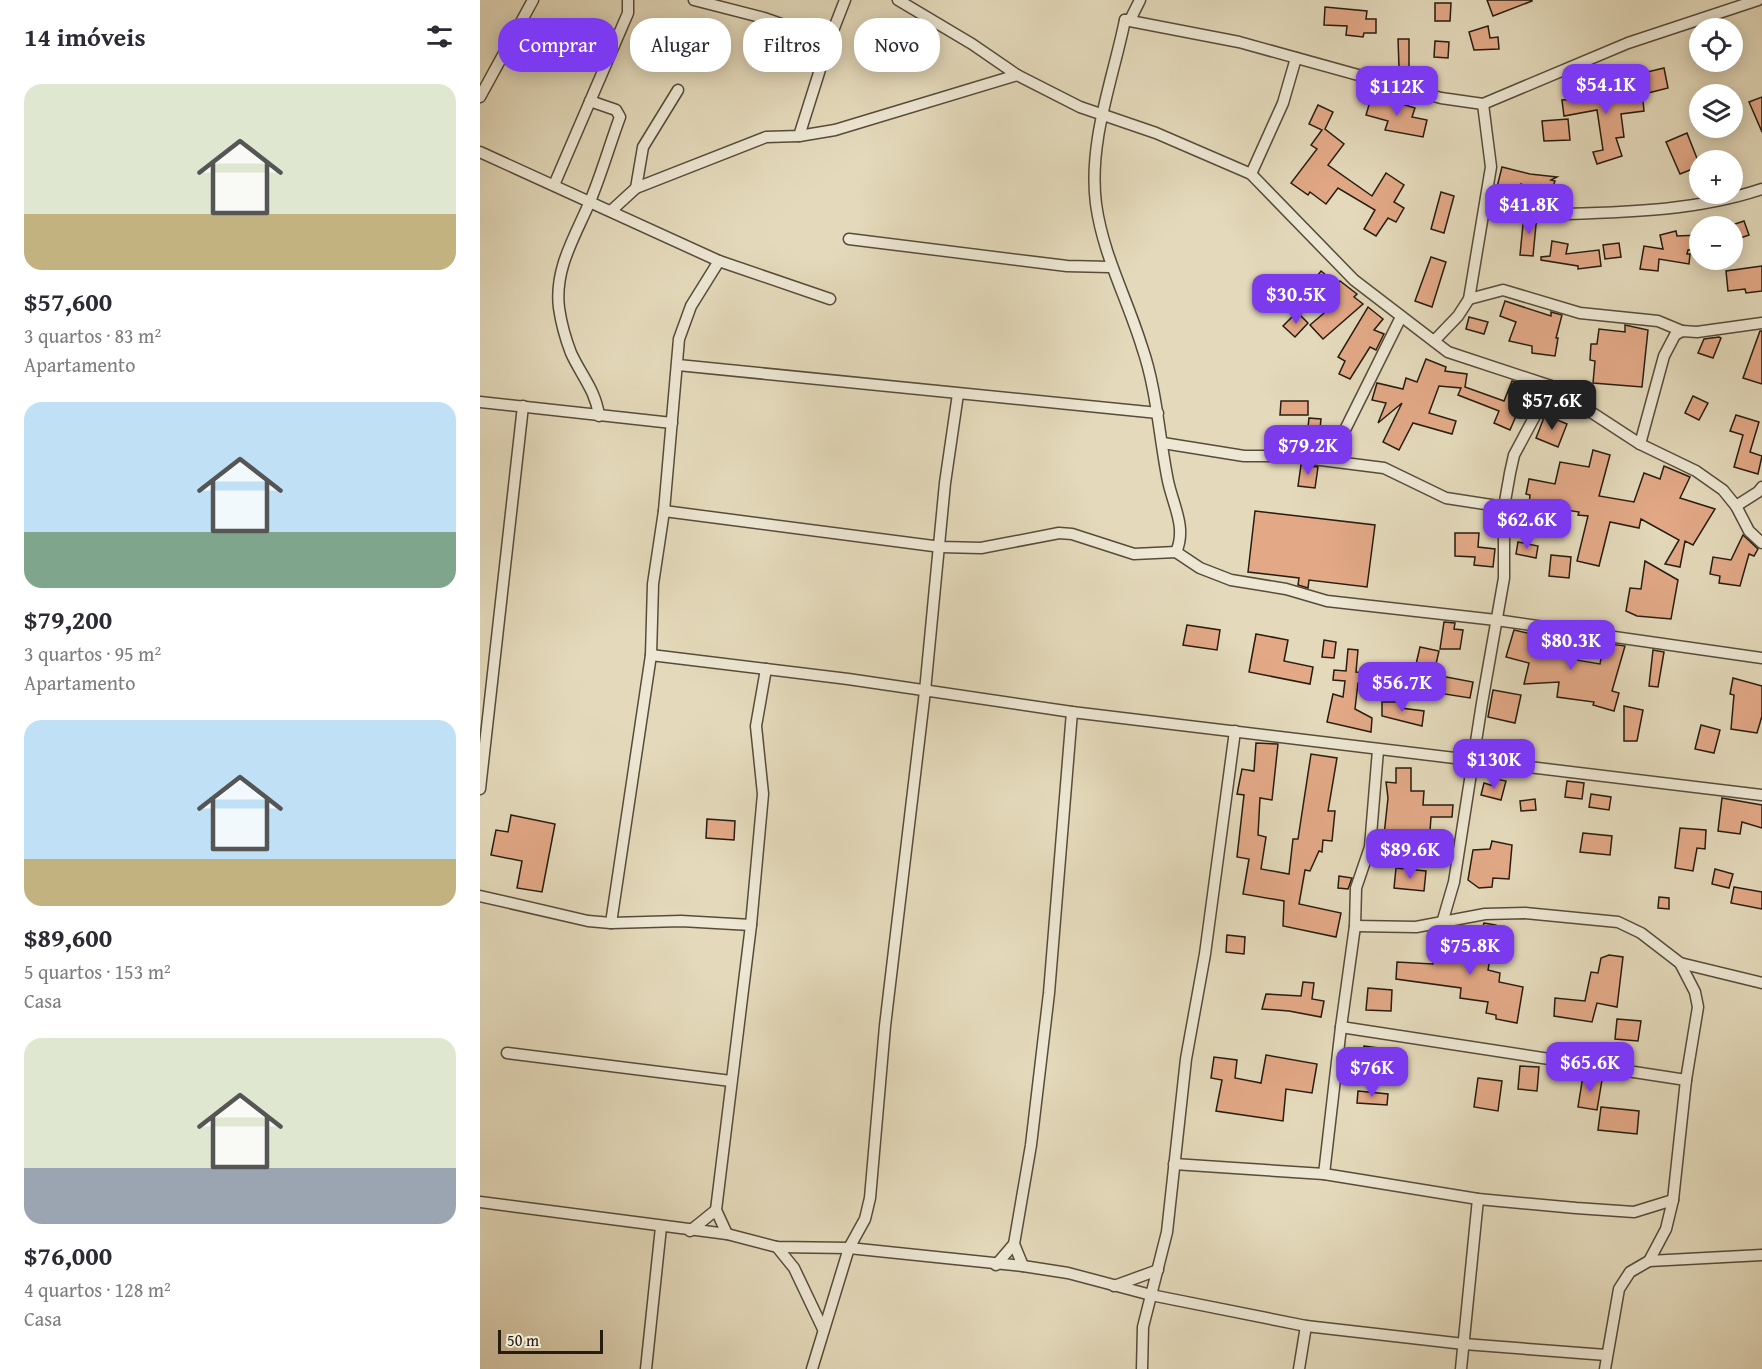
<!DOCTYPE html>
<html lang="pt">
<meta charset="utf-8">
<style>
:root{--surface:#fff;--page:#f2f2f3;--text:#2b2b33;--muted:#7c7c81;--accent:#7c3aed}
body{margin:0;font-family:"Gentium Book Plus",serif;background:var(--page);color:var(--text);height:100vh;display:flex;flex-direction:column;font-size:22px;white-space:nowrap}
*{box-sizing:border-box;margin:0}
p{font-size:20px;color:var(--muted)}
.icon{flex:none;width:33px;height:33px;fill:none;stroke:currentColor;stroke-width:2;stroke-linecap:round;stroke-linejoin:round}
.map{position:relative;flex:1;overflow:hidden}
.side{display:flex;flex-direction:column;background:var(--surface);width:480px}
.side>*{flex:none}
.guide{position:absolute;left:18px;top:18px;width:570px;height:54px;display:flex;gap:12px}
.tools{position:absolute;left:1209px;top:18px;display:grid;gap:12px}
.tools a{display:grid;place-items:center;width:54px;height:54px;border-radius:50%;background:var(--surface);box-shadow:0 3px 15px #0003;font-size:30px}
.scale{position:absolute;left:18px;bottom:15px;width:105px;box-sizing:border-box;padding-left:6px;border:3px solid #271c10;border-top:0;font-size:16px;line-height:21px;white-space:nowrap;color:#271c10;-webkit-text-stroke:4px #ede7d3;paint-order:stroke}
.price{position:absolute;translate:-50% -51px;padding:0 14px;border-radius:12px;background:var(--accent);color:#fff;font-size:20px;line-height:39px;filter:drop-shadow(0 2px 3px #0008)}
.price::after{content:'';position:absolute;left:50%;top:36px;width:18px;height:14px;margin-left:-9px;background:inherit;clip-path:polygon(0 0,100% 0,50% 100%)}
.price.on{background:#222;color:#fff}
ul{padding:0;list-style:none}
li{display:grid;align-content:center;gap:12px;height:318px;padding:0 24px}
li span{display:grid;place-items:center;height:186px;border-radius:18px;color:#555}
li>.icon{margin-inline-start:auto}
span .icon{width:108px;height:108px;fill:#fffc;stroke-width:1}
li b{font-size:26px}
h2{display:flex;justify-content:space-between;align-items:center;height:72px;padding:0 24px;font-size:26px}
.pill{padding:0 21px;border-radius:24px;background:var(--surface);box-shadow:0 3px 15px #0003;font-size:21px;line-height:54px}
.pill.on{background:var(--accent);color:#fff}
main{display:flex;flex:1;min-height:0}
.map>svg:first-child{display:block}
</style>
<main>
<section class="side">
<h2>14 imóveis<svg class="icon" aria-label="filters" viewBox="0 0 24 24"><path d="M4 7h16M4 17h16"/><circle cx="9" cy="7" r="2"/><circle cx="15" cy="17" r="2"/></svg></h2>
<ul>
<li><span style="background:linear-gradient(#dfe7d0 70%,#c2b280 0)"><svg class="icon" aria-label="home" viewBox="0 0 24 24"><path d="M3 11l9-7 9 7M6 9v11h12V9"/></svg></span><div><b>$57,600</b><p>3 quartos · 83 m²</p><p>Apartamento</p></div></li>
<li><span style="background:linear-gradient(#bfe0f5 70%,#7fa58c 0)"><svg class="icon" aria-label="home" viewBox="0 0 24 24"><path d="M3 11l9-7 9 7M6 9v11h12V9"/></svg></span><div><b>$79,200</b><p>3 quartos · 95 m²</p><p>Apartamento</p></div></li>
<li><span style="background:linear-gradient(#bfe0f5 75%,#c2b280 0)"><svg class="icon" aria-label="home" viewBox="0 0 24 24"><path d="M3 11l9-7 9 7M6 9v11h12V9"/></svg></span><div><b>$89,600</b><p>5 quartos · 153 m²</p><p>Casa</p></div></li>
<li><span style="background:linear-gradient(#dfe7d0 70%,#9aa5b1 0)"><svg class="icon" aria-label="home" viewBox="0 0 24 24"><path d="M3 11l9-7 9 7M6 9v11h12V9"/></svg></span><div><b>$76,000</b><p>4 quartos · 128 m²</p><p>Casa</p></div></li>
</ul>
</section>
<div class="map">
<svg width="1282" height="1369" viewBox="0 0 1282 1369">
<rect width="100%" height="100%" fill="#e4dabb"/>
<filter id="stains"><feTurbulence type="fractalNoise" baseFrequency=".00333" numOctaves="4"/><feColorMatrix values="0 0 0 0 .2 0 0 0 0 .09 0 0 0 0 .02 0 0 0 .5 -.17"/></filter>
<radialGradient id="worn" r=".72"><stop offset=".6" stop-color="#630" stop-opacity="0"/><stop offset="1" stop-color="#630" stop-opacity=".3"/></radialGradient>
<g fill="#e3a987" stroke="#271c10" stroke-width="1.5">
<polygon points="1007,0 1052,0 1052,1 1013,16"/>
<polygon points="955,3 971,3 970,21 955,21"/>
<polygon points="845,7 887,11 886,19 896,19 896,33 884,33 883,37 866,35 867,26 844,25"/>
<polygon points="1008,26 1010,38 1018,37 1019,49 994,50 989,32"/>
<polygon points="918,39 929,39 929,67 919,67"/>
<polygon points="955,41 969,42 968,58 954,57"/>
<polygon points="1184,68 1188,88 1168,93 1163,73"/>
<polygon points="1128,81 1132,95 1162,91 1164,111 1141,114 1144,137 1136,138 1142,156 1117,164 1113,152 1123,150 1117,110 1084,116 1082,100 1108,98 1105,86"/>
<polygon points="892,95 935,108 932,117 947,120 943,137 905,130 908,121 886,115"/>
<polygon points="1282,97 1282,132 1269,102"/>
<polygon points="838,105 853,112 845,129 864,144 848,165 892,196 906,173 924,185 914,202 924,208 916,222 908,218 896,236 884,229 895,210 858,188 846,204 830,192 828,195 811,183 837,149 831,145 842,130 829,124"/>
<polygon points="1088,119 1090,140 1064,141 1062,121"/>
<polygon points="1207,133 1220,166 1200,174 1186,142"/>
<polygon points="1022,167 1050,174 1077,177 1071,180 1075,181 1073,187 1048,187 1041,184 1032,220 1022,219 1024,197 1015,195"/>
<polygon points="961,192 974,196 964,233 951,229"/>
<polygon points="1044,214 1057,214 1053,256 1040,255"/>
<polygon points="1264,221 1269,235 1252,241 1252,225"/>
<polygon points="1196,231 1197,236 1220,235 1220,249 1208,250 1207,254 1210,254 1209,264 1179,259 1178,271 1160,269 1164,246 1183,249 1180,235"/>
<polygon points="1072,241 1088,244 1086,254 1119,250 1121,266 1098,269 1098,266 1061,260 1061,257 1070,256"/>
<polygon points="1139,243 1141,257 1125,259 1123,245"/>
<polygon points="951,257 966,262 952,307 935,301"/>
<polygon points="1282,266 1282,291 1266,293 1265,289 1248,291 1246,271"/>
<polygon points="841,271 857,284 860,281 877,294 874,297 883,304 843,339 830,325 850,308 828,288"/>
<polygon points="1025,301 1071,316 1071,312 1082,315 1076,338 1078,338 1075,356 1052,353 1052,346 1029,341 1036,322 1020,316"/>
<polygon points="888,307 903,319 894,330 904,334 896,350 890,347 870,379 859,374 865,361 858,357"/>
<polygon points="817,312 828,323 815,337 803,326"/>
<polygon points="989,317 1008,322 1004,334 986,329"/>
<polygon points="1145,325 1168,330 1162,387 1113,383 1115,361 1110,360 1111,344 1117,344 1119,329 1145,332"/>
<polygon points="1280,331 1282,331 1282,384 1263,378"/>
<polygon points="1239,337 1241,338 1233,358 1218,353 1224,339"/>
<polygon points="946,359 966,367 965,371 987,374 985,387 1024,401 1032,381 1049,386 1030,430 1014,423 1019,411 978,395 981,388 959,386 949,413 976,421 972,434 933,423 919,450 903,442 922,403 898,423 906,403 892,400 897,383 923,389 926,378 937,382"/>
<polygon points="1213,396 1228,403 1219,420 1205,413"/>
<polygon points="801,401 828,401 828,415 800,415"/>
<polygon points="1065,415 1087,424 1078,447 1056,438"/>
<polygon points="1256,415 1279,422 1270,452 1282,456 1278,474 1254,467 1263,435 1250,431"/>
<polygon points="829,418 841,419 839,438 827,436"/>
<polygon points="1113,450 1130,455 1119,496 1154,502 1164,473 1180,479 1184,466 1210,477 1200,498 1235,509 1213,545 1205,541 1200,567 1185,564 1199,540 1161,519 1159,528 1130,522 1119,566 1097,561 1108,516 1098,515 1099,512 1049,504 1050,495 1046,494 1049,479 1075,484 1080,462 1109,467"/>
<polygon points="821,465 838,467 835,488 818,486"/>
<polygon points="775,511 895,525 887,587 829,580 828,588 818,585 819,578 768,572"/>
<polygon points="975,533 999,533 998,547 1015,549 1013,567 994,565 995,557 975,556"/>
<polygon points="1263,535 1278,549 1274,556 1269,554 1260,586 1239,583 1240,576 1230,574 1233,557 1251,560"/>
<polygon points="1038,542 1058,546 1056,558 1036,554"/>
<polygon points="1071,555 1091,557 1089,578 1069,576"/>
<polygon points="1165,561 1198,580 1191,619 1157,616 1146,611 1150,588 1161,589"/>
<polygon points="964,622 975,623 974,629 983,630 980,649 960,649"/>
<polygon points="707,625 740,630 737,650 703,645"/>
<polygon points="1034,630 1052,634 1049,646 1079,653 1078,657 1120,664 1124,643 1145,646 1132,691 1139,693 1134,711 1113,705 1114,702 1077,697 1079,682 1044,684 1049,663 1026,657"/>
<polygon points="776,634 808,640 804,661 833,667 830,684 769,672"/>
<polygon points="844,640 856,642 854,658 842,657"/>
<polygon points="940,647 959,651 953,677 934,673"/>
<polygon points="868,649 878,650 876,672 890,673 889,684 878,683 875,709 892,718 891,732 847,722 853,694 863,697 865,681 853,680 854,670 866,671"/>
<polygon points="1173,650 1184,652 1178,687 1169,686"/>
<polygon points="961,676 993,682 990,698 958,693"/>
<polygon points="1253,678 1282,686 1282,716 1277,733 1251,729 1254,695 1250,694"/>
<polygon points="1013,690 1041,695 1035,723 1008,717"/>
<polygon points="902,702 923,702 921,708 944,711 942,726 902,716"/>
<polygon points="1144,706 1163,710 1157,741 1144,741"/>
<polygon points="1221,725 1240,730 1234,753 1215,749"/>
<polygon points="776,743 798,744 792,800 780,798 778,835 786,837 781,869 809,874 813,839 818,839 831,754 857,758 848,811 855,811 852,841 843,840 842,852 839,851 830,871 825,870 819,904 861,913 856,937 803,926 804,901 763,894 769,859 757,857 764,795 757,794 762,769 774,771"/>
<polygon points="916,768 931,768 931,791 944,791 943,805 973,805 972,817 951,817 949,845 927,843 924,866 901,863 908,798 906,782 916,783"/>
<polygon points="1016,779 1026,781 1021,800 1001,795 1004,783 1014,786"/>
<polygon points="1087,781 1104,783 1102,799 1085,797"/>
<polygon points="1111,794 1131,797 1129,810 1109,807"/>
<polygon points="1242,798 1282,805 1282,828 1262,822 1260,834 1238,831"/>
<polygon points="1055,799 1056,810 1041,811 1040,801"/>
<polygon points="31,815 75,824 62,892 37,888 42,861 11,855 16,830 28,832"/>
<polygon points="227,819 255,821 254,840 226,838"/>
<polygon points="1200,828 1226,830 1225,849 1217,848 1213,871 1195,868"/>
<polygon points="1103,833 1132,836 1130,855 1100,852"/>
<polygon points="1012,841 1032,845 1029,879 1013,878 1012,887 999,888 988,880 993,850 1010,849"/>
<polygon points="916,868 946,871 944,891 914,888"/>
<polygon points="1235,869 1253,874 1249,888 1232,884"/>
<polygon points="859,876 872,878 868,889 858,888"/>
<polygon points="1254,887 1282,892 1282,909 1251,903"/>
<polygon points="1179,897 1189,898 1189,909 1178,908"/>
<polygon points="1004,923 1016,925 1008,970 1020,973 1019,982 1043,987 1037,1023 1016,1019 1016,1015 1006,1013 1008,1002 980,998 981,988 916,979 917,962 953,964 954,956 964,957 965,949 989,952 993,928 1002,929"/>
<polygon points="747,935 765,937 764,954 746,952"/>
<polygon points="1129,955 1143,957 1137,1007 1117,1003 1112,1022 1074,1016 1075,998 1105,1001 1111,972 1118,973 1121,958"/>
<polygon points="823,982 834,983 832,999 844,1001 841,1017 809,1011 782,1009 786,994 821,996"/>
<polygon points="888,988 912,990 911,1011 886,1010"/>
<polygon points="1137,1019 1161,1021 1158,1041 1135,1039"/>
<polygon points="884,1046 906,1049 902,1074 880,1071"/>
<polygon points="786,1055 837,1064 832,1093 806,1089 803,1121 736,1111 742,1080 731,1078 734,1057 757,1060 755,1078 781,1083"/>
<polygon points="1040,1066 1059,1067 1057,1091 1038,1089"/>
<polygon points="1103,1076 1122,1080 1117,1110 1098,1107"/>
<polygon points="998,1078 1022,1081 1018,1111 994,1107"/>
<polygon points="878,1091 908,1094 907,1105 877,1103"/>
<polygon points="1121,1107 1159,1111 1157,1134 1118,1130"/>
</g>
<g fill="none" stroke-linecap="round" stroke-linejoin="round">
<g stroke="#564c3b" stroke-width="13">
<g id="minor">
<polyline points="214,0 284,18 349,41"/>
<polyline points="418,0 492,44 537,75 600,107 676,133 771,174 874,280 968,352 1071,386 1160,444 1216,471 1243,490 1256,506 1269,531 1282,543"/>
<path d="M660,0L650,20H645C633,79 608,142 616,204C623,255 647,298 662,347C677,390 679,437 688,481C693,505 707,528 696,552"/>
<polyline points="645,20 759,42 961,98 1003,104 1148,43 1278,0"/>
<polyline points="0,97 53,0"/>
<path d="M110,101L136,110L140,117C130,144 122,172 111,199C96,235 74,268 79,308C81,322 86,340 91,353C101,375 116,391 119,416"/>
<polyline points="319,136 349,41 365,0"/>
<polyline points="0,152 239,261 350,299"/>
<polyline points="771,174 803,103 816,58"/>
<polyline points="74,185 148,13 148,0"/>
<polyline points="156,188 163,147 198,90"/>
<polyline points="132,210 156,188 286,137 319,136 355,130 537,75"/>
<path d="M1087,214C1153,212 1219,210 1282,189"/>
<polyline points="369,239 587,266 630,267"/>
<polyline points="989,299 1023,290 1100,313 1178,321 1202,331"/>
<polyline points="954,341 978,316 989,299 1011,167 1003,104"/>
<polyline points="198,365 678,413"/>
<polyline points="0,402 192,423"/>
<polyline points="683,443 764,456 809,456 904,468 966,498 1024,507"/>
<polyline points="1160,444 1184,356 1195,335 1202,331 1217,332 1282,323"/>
<polyline points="850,460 921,317"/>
<polyline points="1256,506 1278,492 1282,487"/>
<polyline points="184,511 461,547 501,548 579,533 592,534 654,554 696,552 720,568 751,580 806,589 847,601 1016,620 1282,658"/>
<polyline points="171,655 368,679 592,712 1282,795"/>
<polyline points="0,789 43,406"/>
<polyline points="0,896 108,921 131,923 201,921 271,925"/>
<polyline points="131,923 171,655 173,584 184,511 199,339 211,306 239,261"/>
<polyline points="962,923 974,882 1002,703 1024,578 1024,507 1030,473 1034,455 1071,386"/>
<polyline points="875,926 936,927 1005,914 1045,913 1138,922 1161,933 1200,963 1215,992 1218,1007 1206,1080 1193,1200 1186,1229 1169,1261"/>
<polyline points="1200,963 1282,983"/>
<polyline points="861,1027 1206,1080"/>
<polyline points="27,1053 251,1081"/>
<polyline points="694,1164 844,1174 998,1199 1096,1208 1154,1212 1193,1200"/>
<polyline points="844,1174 861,1027 875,926 876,888 890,847 898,750"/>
<polyline points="0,1202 247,1234 297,1247 369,1248 543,1266 588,1273 671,1295 826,1326 984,1344 1126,1355"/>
<polyline points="210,1231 236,1210"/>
<polyline points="247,1234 236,1210 271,925 283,794 276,726 286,669"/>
<polyline points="297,1247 314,1268 343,1329"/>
<polyline points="516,1265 534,1244"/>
<polyline points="543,1266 534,1244 551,1145 569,993 592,712"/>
<polyline points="634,1286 678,1270"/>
<polyline points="166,1369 181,1227"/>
<polyline points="332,1369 369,1248 385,1219 390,1198 405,1026 445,691 465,483 478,394"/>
<polyline points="662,1369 663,1327 687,1232 706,1059 725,954 755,731"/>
<polyline points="819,1369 826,1326"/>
<polyline points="981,1369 998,1199"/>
<polyline points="1125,1369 1139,1289 1150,1272 1169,1261 1282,1255"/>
</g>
</g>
<use href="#minor" stroke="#ede7d3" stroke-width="10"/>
</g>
<rect width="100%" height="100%" filter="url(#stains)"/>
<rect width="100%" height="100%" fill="url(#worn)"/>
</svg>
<div class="tools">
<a><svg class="icon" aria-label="locate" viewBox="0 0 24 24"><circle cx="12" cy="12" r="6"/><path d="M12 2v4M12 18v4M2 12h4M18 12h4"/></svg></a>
<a><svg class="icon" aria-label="layers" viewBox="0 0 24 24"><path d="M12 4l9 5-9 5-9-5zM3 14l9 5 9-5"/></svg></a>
<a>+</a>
<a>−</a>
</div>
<div class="scale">50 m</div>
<b class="price" style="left:1126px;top:115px">$54.1K</b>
<b class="price" style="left:917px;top:117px">$112K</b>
<b class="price" style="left:1049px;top:235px">$41.8K</b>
<b class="price" style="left:816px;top:325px">$30.5K</b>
<b class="price on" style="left:1072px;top:431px">$57.6K</b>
<b class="price" style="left:828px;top:476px">$79.2K</b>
<b class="price" style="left:1047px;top:550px">$62.6K</b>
<b class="price" style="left:1091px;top:671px">$80.3K</b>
<b class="price" style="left:922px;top:713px">$56.7K</b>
<b class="price" style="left:1014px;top:790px">$130K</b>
<b class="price" style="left:930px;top:880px">$89.6K</b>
<b class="price" style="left:990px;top:976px">$75.8K</b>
<b class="price" style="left:1110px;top:1093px">$65.6K</b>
<b class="price" style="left:892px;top:1098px">$76K</b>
<div class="guide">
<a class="pill on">Comprar</a>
<a class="pill">Alugar</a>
<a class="pill">Filtros</a>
<a class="pill">Novo</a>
</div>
</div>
</main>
